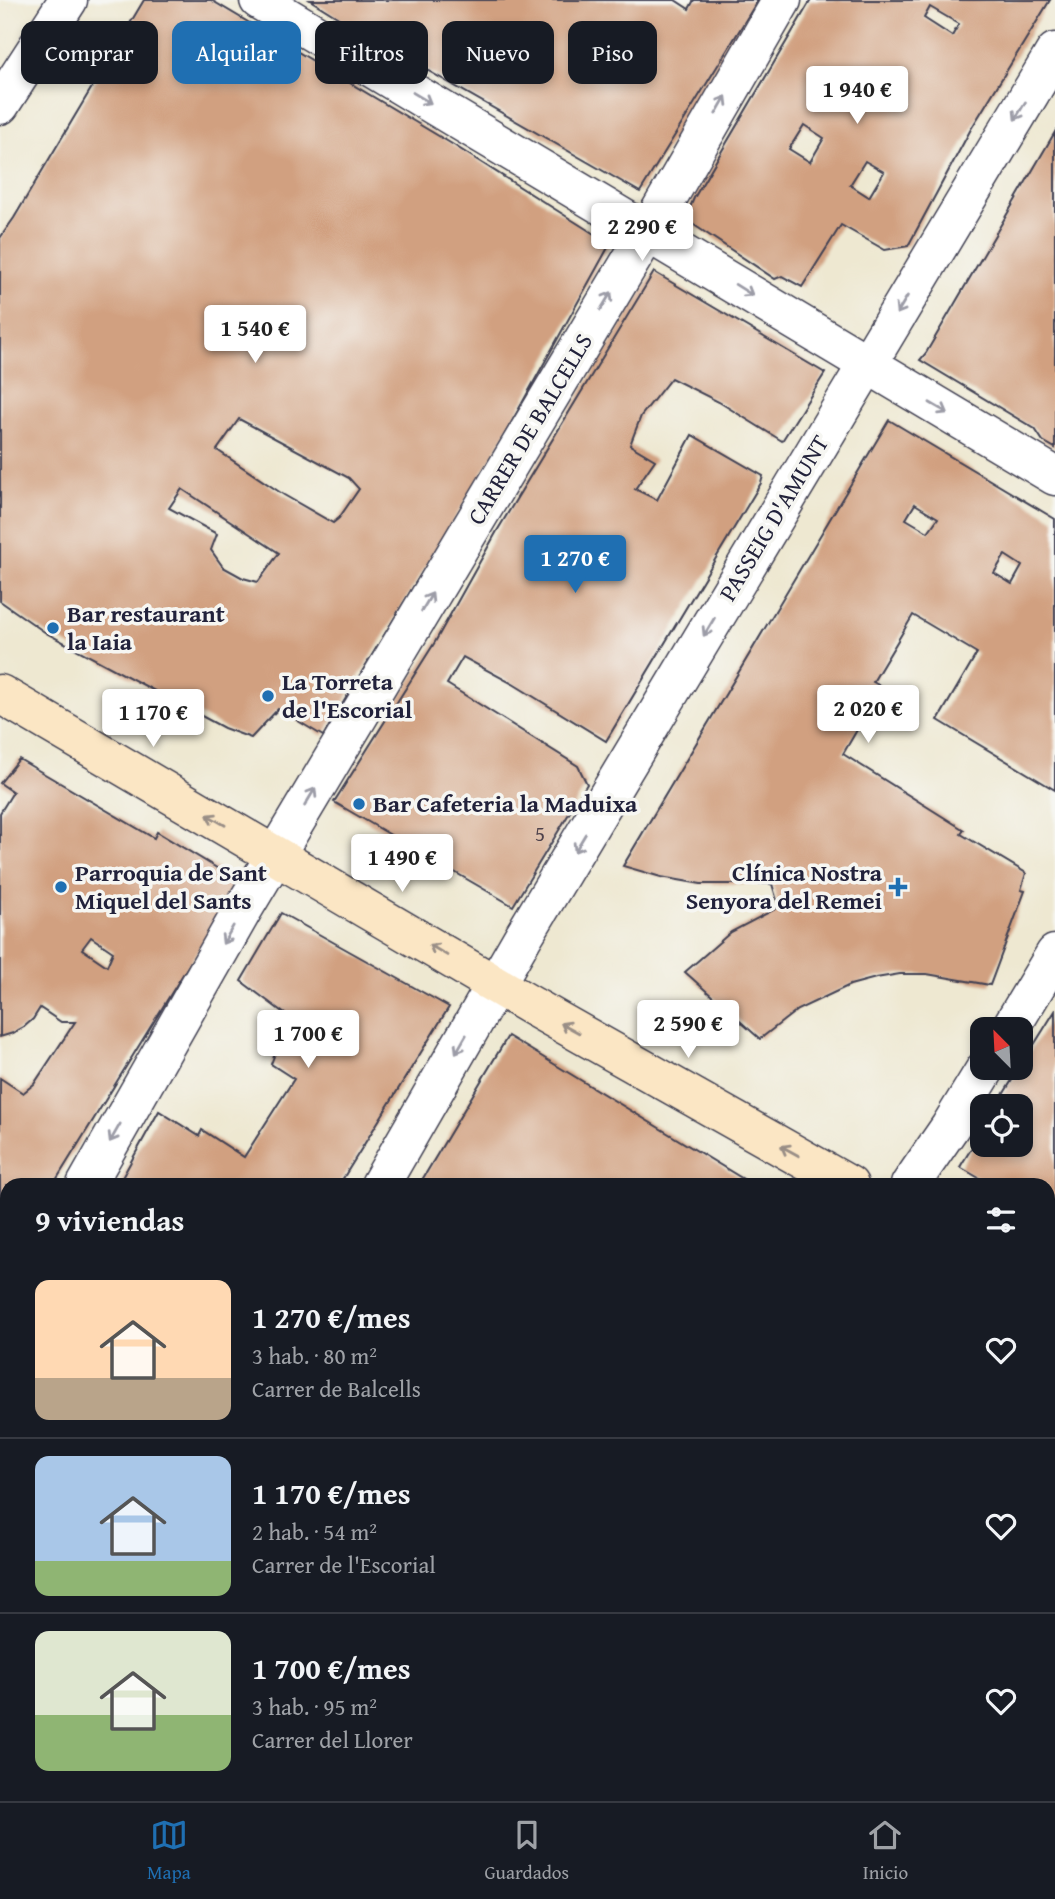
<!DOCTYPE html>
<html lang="es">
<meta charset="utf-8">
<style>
:root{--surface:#171b24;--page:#242831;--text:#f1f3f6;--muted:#9ea1a6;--line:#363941;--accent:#1f6fb2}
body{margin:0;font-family:"Gentium Book Plus",serif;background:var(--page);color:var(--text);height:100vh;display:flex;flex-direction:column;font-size:26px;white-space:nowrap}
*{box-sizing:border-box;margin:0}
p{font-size:23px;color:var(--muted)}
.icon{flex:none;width:38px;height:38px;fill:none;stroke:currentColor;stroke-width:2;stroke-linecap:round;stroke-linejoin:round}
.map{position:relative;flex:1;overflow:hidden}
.side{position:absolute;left:0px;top:1178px;width:1055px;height:625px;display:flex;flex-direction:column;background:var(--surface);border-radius:21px 21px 0 0;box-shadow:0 4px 10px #0003}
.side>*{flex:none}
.hud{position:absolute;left:21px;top:21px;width:700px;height:63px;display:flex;gap:14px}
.needle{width:46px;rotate:336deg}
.tools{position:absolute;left:970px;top:1017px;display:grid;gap:14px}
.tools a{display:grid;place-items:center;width:63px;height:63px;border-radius:14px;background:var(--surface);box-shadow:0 4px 10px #0003;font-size:35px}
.price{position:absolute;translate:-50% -60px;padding:0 16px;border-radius:7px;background:#fff;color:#222;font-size:23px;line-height:46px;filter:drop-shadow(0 2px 4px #0008)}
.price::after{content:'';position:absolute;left:50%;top:42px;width:21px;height:16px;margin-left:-10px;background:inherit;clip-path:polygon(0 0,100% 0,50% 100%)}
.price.active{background:var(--accent);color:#fff}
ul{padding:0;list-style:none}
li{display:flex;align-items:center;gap:21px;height:175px;padding:0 35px}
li+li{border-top:2px solid var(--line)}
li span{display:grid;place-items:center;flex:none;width:196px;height:140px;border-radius:14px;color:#555}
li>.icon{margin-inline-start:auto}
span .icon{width:84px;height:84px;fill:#fffc;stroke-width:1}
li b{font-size:30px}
h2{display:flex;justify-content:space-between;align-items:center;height:84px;padding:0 35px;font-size:30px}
.tag{padding:0 24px;border-radius:14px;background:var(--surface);box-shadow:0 4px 10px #0003;font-size:24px;line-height:63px}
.tag.active{background:var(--accent);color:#fff}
.tabs{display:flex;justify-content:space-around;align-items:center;height:98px;border-top:2px solid var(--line);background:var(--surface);font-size:19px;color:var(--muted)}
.tabs a{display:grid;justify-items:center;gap:4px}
.tabs .active{color:var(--accent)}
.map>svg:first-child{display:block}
</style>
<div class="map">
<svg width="1055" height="1801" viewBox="0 0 1055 1801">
<rect width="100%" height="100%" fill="#f6f6f2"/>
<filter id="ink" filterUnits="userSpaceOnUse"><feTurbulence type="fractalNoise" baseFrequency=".0143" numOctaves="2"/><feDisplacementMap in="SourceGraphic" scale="14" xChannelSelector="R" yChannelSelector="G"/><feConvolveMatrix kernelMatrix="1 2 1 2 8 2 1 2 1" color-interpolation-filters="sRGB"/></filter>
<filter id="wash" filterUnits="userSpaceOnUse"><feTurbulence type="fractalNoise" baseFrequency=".00686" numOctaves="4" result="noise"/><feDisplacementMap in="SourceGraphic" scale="28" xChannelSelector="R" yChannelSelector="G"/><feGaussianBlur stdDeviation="1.57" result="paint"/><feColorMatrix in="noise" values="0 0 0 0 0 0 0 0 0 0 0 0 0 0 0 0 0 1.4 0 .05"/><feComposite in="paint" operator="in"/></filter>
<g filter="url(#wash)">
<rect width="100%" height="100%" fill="#eee8d1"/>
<g id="blocks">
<g fill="#d1a080" fill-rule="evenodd">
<path d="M144,0H211L452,144L610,244L495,452L323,736L278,709L251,738L224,728L46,633L0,601V238L14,218ZM239,419L349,478L359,489L339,518L333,523L284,495L217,450ZM182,489L279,553L258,582L243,578L223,567L211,550L217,534L169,508Z"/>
<polygon points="310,0 675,0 689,9 694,0 758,0 640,192 369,37"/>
<path d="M811,0H1050L971,129L908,246L885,250L841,225L802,287L782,276L775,279L685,219L694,198ZM930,7L959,24L952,36L924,18ZM804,125L824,138L810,162L789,149ZM865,161L884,172L869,197L850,185Z"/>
<polygon points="1055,132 1055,448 1043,441 1035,429 920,360 926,353"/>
<polygon points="654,272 825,373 782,441 719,402 671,378 641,416 630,445 655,460 635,489 657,500 692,435 763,476 761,483 606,741 513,684 463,657 447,684 578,766 587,784 513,906 334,802 435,642 497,531"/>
<path d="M889,420L1055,519V790L938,720L977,653L913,615L873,682L882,687L843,754L964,830L961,834L1026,873L1021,890L1025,891L990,985L927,974H900L876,978L850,985L797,1010L760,1039L685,972L731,932L779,907L772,884H701L661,877L623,866ZM915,504L938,518L928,532L906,519ZM1005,555L1022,566L1012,584L994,573Z"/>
<path d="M19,759L154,838L157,832L240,882L53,1185H7V1233L0,1228V1078L23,1093L34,1084L75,1022H61L40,1008L33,1019L24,1027L13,1033L0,1037V813L13,792L0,783ZM91,937L113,952L107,966L82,949Z"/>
<polygon points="281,913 449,1007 339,1185 118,1185 159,1111 199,1136 202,1130 244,1157 294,1079 271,1064 289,1017 241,981"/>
<polygon points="1055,1011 1055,1223 1048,1219 1048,1185 991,1185 960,1167 982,1131 982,1144 1020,1144 1020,1106 996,1106"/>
<polygon points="508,1036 753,1185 419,1185"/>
<polygon points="7,1367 7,1796 525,1796 522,1801 0,1801 0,1379"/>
<polygon points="1048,1373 1055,1377 1055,1578 1048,1591"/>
<polygon points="1055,1721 1055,1801 968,1801 963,1798 965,1796 1048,1796 1048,1723 1053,1725"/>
<polygon points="657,1796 730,1796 737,1801 664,1801"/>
<polygon points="820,1796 954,1796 952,1801 817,1801"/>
</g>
</g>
</g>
<g filter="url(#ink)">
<use href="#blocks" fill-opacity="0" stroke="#414052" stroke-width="2"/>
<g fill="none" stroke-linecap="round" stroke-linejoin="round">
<g stroke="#414052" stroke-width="41">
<g id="street">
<path d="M259,0C524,159 788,319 1055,476"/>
<polyline points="0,105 68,0"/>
<polyline points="1010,1029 1055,954"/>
<polyline points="86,1185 242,911 648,232 782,0"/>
<polyline points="380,1185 523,937 1055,52"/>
<polyline points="910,1185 950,1127 986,1068"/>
<polyline points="0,1248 7,1253"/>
<polyline points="0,1332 7,1321"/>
<polyline points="744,1796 751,1801"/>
<polyline points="542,1801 545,1796"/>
<polyline points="788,1801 791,1796"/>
</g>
</g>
<g stroke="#414052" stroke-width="41">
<g id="secondary">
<polyline points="0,694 530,1005 849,1185"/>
<polyline points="1048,1309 1055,1313"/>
</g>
</g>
<use href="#street" stroke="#fff" stroke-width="38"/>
<use href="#secondary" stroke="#fbe6c4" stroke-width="38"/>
</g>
<defs><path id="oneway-shaft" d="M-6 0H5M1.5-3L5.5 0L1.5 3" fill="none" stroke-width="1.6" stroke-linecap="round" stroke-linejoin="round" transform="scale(1.75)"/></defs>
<g stroke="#9c9ca7">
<use href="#oneway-shaft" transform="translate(422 98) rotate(31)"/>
<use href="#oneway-shaft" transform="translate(721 105) rotate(-60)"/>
<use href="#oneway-shaft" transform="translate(1020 111) rotate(121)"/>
<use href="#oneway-shaft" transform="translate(744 290) rotate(32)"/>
<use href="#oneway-shaft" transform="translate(606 301) rotate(-59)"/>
<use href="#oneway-shaft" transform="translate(902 305) rotate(121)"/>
<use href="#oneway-shaft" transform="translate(939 408) rotate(30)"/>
<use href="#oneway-shaft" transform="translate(427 602) rotate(-59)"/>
<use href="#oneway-shaft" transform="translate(709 627) rotate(121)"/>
<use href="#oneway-shaft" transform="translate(310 797) rotate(-59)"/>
<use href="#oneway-shaft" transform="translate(580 843) rotate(121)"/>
<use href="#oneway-shaft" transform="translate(228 935) rotate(120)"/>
<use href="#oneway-shaft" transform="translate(461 1044) rotate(120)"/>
<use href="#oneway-shaft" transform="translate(115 1133) rotate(120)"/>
</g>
<g stroke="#998e86">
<use href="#oneway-shaft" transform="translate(216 820) rotate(-150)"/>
<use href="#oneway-shaft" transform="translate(438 950) rotate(-149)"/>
<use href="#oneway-shaft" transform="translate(570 1028) rotate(-151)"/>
<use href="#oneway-shaft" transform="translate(790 1151) rotate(-151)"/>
</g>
</g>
<g fill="#1f6fb2" stroke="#f6f6f2" stroke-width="2.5">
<circle cx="53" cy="628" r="7"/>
<circle cx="268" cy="696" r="7"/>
<circle cx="359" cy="804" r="7"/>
<circle cx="61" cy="887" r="7"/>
<path d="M894.5 876.5h7v7h7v7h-7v7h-7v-7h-7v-7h7z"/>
</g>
<g text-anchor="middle" stroke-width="7" stroke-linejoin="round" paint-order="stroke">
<g font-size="21" fill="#4e424c">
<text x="540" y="841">5</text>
</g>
<g font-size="24" fill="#22223b" stroke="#f6f6f2">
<text transform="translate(530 429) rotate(-59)" y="8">CARRER DE BALCELLS</text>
<text transform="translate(774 518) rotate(-59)" y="8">PASSEIG D'AMUNT</text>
</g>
<g font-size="24" font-weight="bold" fill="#22223b" stroke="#f6f6f2" text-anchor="start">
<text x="67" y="622">Bar restaurant<tspan x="67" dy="28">la Iaia</tspan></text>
<text x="282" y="690">La Torreta<tspan x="282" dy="28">de l'Escorial</tspan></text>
<text x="373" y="812">Bar Cafeteria la Maduixa</text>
<text x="75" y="881">Parroquia de Sant<tspan x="75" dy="28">Miquel del Sants</tspan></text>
<text x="882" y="881" text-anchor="end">Clínica Nostra<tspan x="882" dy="28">Senyora del Remei</tspan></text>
</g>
</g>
</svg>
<div class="tools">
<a><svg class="needle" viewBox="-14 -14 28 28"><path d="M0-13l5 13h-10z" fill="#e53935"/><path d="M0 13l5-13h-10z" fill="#9ea1a6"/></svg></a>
<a><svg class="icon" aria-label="locate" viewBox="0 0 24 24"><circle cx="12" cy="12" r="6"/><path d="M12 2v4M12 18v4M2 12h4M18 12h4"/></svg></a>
</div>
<b class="price" style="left:857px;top:126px">1 940 €</b>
<b class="price" style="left:642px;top:263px">2 290 €</b>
<b class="price" style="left:255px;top:365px">1 540 €</b>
<b class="price active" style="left:575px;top:595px">1 270 €</b>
<b class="price" style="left:868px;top:745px">2 020 €</b>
<b class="price" style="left:153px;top:749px">1 170 €</b>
<b class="price" style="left:402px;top:894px">1 490 €</b>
<b class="price" style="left:688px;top:1060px">2 590 €</b>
<b class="price" style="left:308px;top:1070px">1 700 €</b>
<div class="hud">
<a class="tag">Comprar</a>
<a class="tag active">Alquilar</a>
<a class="tag">Filtros</a>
<a class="tag">Nuevo</a>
<a class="tag">Piso</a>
</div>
<section class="side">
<h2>9 viviendas<svg class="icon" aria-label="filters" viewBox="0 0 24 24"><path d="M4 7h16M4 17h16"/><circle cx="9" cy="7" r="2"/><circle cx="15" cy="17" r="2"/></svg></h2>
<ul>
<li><span style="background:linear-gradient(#ffd9b3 70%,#b9a48a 0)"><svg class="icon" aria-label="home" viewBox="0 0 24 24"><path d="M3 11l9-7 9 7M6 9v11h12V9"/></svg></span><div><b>1 270 €/mes</b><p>3 hab. · 80 m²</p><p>Carrer de Balcells</p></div><svg class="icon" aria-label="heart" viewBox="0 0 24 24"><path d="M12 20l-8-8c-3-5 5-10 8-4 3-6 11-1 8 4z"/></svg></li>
<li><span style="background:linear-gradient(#a9c7e8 75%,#8fb573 0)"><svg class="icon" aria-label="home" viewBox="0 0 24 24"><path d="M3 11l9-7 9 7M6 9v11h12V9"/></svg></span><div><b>1 170 €/mes</b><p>2 hab. · 54 m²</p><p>Carrer de l'Escorial</p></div><svg class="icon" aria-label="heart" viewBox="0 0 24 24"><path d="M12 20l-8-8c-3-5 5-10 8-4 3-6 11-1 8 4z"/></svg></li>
<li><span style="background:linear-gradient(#dfe7d0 60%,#8fb573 0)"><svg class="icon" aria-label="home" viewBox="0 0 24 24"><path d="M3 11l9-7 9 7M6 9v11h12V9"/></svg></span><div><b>1 700 €/mes</b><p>3 hab. · 95 m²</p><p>Carrer del Llorer</p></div><svg class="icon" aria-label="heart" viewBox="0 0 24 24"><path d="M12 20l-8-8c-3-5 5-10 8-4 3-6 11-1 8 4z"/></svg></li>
</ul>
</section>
</div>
<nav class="tabs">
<a class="active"><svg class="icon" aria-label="map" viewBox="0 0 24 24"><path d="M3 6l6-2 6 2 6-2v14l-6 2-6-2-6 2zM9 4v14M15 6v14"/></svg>Mapa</a>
<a><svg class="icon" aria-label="saved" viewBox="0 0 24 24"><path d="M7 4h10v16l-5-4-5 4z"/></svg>Guardados</a>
<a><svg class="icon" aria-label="home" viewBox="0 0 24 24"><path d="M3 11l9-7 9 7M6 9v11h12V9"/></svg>Inicio</a>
</nav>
